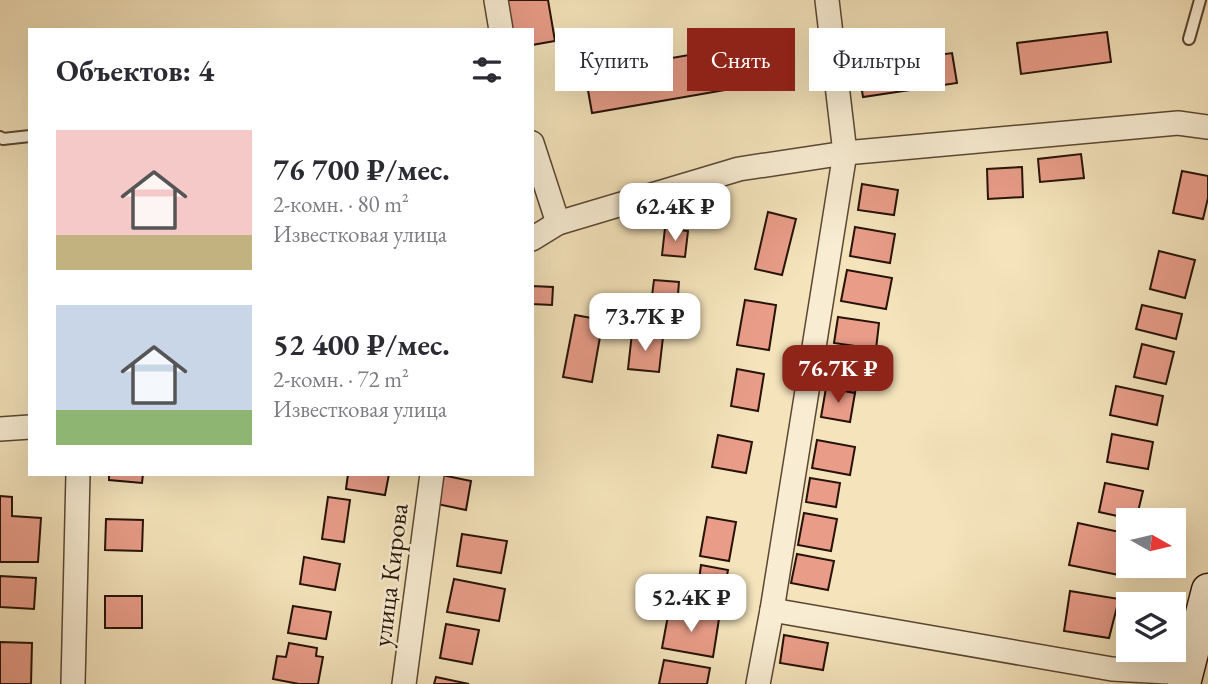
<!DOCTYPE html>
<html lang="ru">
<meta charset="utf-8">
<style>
:root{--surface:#fff;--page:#f2f2f3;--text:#2b2b33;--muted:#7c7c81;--accent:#8f2418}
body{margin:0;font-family:"EB Garamond",serif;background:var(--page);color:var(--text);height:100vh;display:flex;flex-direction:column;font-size:26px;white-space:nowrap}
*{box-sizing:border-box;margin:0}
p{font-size:23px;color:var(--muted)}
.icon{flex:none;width:38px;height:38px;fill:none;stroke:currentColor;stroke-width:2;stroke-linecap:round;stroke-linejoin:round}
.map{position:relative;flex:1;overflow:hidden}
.details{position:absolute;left:28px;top:28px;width:506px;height:448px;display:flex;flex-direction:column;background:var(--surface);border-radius:0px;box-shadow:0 7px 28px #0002}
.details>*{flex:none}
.banner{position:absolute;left:555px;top:28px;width:548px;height:63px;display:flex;gap:14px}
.needle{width:46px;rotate:98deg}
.buttons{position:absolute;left:1116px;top:508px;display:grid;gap:14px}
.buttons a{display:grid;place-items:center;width:70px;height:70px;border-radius:0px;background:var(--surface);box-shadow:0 7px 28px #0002;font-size:35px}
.price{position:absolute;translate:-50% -60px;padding:0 16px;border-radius:14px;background:#fff;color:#222;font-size:23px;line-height:46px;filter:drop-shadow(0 2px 4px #0008)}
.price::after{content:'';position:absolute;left:50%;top:42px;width:21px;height:16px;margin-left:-10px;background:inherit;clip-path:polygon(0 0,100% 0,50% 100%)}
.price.selected{background:var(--accent);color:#fff}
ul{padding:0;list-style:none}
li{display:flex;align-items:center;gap:21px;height:175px;padding:0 28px}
li span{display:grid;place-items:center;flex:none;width:196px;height:140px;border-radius:0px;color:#555}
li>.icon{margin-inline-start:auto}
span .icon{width:84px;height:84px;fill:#fffc;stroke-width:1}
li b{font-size:30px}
h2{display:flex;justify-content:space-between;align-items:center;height:84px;padding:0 28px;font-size:30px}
.tag{padding:0 24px;border-radius:0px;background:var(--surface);box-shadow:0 7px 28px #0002;font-size:24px;line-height:63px}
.tag.selected{background:var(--accent);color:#fff}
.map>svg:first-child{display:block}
</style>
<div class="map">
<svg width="1208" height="684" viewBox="0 0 1208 684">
<rect width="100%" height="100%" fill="#f4e3bb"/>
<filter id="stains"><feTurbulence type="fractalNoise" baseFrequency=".00286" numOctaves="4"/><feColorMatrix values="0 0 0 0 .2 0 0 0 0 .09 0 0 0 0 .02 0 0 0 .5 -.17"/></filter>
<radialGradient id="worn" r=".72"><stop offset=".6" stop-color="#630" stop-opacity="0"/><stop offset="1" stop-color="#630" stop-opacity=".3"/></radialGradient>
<g fill="#e99d89" stroke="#261206" stroke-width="2">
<polygon points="503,0 548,0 555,41 532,45 532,30 508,30"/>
<polygon points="1107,32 1111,62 1021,74 1017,43"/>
<polygon points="764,42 771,82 592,113 585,73"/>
<polygon points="952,53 957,83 863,97 858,66"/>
<polygon points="1081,154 1084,178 1040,182 1038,159"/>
<polygon points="1022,167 1023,197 988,199 987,169"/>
<polygon points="1182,171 1208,176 1208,198 1203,219 1173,213"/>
<polygon points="862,184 898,190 894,215 858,210"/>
<polygon points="768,212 796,219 782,275 755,269"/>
<polygon points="855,227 895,234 890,263 850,256"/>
<polygon points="665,228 688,231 685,257 662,255"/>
<polygon points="1159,251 1195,260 1185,298 1150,289"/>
<polygon points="847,270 892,278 886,309 841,301"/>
<polygon points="654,280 679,282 677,307 651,304"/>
<polygon points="532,286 553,287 552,305 532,304"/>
<polygon points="745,300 776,305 769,350 737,345"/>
<polygon points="1142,305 1182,314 1176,339 1136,329"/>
<polygon points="575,315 603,320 592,382 563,377"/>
<polygon points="838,317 879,323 876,349 834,343"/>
<polygon points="632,333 663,337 659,372 628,369"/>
<polygon points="1142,344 1174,352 1166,384 1134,377"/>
<polygon points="832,353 860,357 855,393 826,388"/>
<polygon points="737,369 764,374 758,411 731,406"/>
<polygon points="1116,386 1163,396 1157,425 1110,415"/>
<polygon points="826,388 855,393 850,422 821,417"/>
<polygon points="1112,434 1153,442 1148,469 1107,462"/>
<polygon points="718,435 752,442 746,473 712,467"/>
<polygon points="817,440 855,447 850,475 812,468"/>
<polygon points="109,474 143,474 142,483 109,480"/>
<polygon points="348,474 389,474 385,495 346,489"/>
<polygon points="442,475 471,481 466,510 437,504"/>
<polygon points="810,478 840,483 836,507 806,502"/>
<polygon points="1105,483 1143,491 1136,520 1099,512"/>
<polygon points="0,496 12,497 12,516 41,518 38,562 0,562"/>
<polygon points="328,497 350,500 344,542 322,539"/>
<polygon points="804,513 837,519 831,551 798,545"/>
<polygon points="707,517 736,522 729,561 700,556"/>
<polygon points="106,519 143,520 142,551 105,550"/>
<polygon points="1078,523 1129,534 1129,553 1124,576 1069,565"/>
<polygon points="462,534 507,541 501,573 457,566"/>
<polygon points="797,554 834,561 828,590 791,583"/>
<polygon points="304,557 340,564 335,590 300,584"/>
<polygon points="701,565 728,570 721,608 673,600 676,584 698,588"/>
<polygon points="0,576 36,578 34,609 0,607"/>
<polygon points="454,579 505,589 499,621 447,612"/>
<polygon points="1070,591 1119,599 1109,638 1064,631"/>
<rect x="105" y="596" width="37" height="32"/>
<polygon points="293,606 331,612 326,639 288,633"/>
<polygon points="669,610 719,619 713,657 662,648"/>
<polygon points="446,624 479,630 472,664 440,658"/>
<polygon points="784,635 828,643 823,670 780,663"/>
<polygon points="0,642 32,643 31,684 0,684"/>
<polygon points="289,643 317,648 316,656 323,657 318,684 299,684 273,679 277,656 286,657"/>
<polygon points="664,660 710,668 707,684 659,684"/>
<polygon points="436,677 469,684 434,684"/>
</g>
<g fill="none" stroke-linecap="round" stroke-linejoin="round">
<g stroke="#5a4633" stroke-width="14">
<g id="lane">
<polyline points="1189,39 1200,0"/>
<polyline points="0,137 3,139 30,136"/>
</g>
</g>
<g stroke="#5a4633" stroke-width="26">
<g id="street">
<polyline points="496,0 501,30"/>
<polyline points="532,143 558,223"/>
<polyline points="532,239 558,223 739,169 845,153 1178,123 1208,127"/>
<polyline points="0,429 30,427"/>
<polyline points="772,610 1112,669 1186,673"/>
<polyline points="73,684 78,474"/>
<polyline points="404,684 432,474"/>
<polyline points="758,684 772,610 845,153 827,0"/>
</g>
</g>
<g stroke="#261206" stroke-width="35">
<polyline id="secondary" points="1184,684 1208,590"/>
</g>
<use href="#lane" stroke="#f8edd3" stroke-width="10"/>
<use href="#street" stroke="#f8edd3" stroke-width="23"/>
<use href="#secondary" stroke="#f8edd3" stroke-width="32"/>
</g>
<g text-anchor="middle" stroke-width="5" stroke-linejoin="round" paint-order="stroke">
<g font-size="26" fill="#261206" stroke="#f8edd3">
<text transform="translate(390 575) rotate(-83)" y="9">улица Кирова</text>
</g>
</g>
<rect width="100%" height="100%" filter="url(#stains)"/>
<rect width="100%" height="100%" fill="url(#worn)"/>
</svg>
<div class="buttons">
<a><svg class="needle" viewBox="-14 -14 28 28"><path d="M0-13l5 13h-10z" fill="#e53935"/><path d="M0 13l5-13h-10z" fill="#7c7c81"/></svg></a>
<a><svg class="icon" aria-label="layers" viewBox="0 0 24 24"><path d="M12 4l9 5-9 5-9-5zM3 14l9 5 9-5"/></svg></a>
</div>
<b class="price" style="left:675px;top:243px">62.4K ₽</b>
<b class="price" style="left:645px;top:353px">73.7K ₽</b>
<b class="price selected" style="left:838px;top:405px">76.7K ₽</b>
<b class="price" style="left:691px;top:634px">52.4K ₽</b>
<div class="banner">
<a class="tag">Купить</a>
<a class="tag selected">Снять</a>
<a class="tag">Фильтры</a>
</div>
<section class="details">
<h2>Объектов: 4<svg class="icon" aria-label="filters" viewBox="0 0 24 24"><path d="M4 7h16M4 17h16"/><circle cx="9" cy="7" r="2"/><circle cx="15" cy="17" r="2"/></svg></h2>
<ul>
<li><span style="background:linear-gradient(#f6c9c9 75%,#c2b280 0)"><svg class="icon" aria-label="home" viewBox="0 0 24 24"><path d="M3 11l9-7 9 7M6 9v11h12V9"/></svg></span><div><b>76 700 ₽/мес.</b><p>2-комн. · 80 m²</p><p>Известковая улица</p></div></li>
<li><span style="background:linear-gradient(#c9d6e8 75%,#8fb573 0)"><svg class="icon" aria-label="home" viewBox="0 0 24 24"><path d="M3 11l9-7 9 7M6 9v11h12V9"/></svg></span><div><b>52 400 ₽/мес.</b><p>2-комн. · 72 m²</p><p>Известковая улица</p></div></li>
</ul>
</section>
</div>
